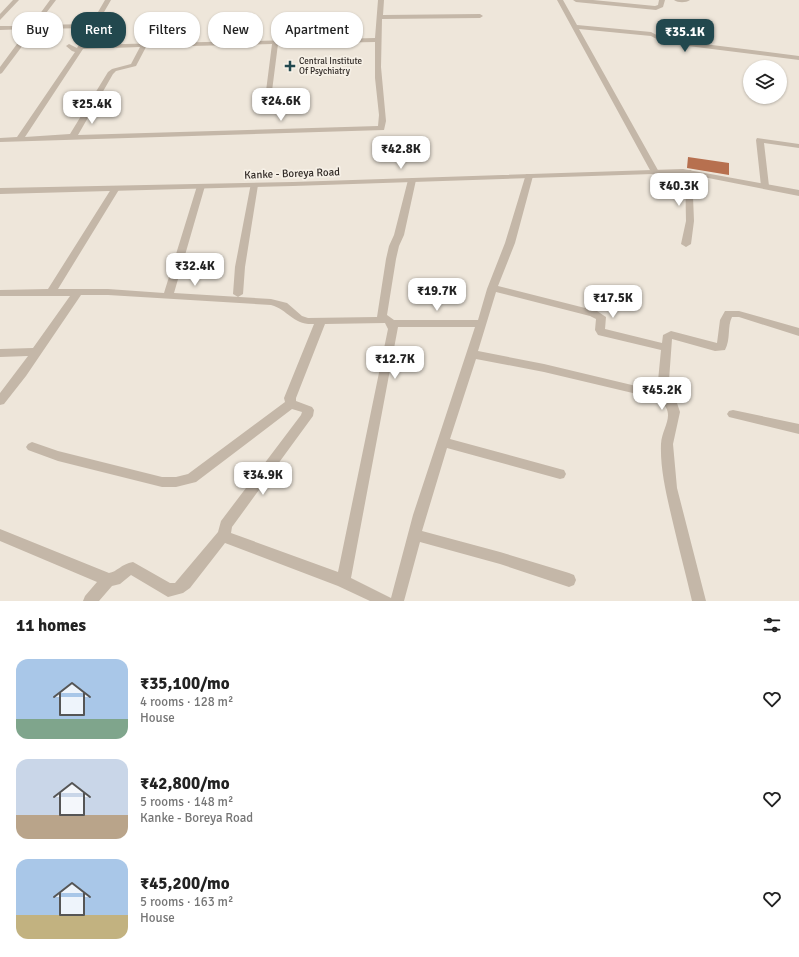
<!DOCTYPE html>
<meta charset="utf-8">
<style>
:root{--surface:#fff;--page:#f2f2f2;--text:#222;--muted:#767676;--accent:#22484e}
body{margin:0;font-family:Signika,sans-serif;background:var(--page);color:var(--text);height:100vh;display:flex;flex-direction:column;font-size:15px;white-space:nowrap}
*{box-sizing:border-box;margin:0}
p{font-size:13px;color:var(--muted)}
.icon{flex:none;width:22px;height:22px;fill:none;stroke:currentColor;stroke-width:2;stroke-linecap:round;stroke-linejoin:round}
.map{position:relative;height:601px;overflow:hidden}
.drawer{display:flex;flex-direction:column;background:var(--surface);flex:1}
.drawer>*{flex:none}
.hud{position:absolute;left:12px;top:12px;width:400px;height:36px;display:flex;gap:8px}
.controls{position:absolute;left:743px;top:60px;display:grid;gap:8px}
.controls a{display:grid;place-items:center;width:44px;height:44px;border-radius:50%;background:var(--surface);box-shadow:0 1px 3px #0004;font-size:20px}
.price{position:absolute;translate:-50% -34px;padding:0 9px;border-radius:8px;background:#fff;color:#222;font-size:13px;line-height:26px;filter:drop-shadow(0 1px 2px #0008)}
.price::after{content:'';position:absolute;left:50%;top:24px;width:12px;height:9px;margin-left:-6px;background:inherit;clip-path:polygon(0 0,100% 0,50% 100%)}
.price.current{background:var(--accent);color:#fff}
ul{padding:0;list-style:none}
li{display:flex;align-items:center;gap:12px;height:100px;padding:0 16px}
li span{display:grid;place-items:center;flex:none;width:112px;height:80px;border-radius:12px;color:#555}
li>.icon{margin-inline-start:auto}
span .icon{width:48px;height:48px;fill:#fffc;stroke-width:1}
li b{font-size:17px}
h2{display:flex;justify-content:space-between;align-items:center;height:48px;padding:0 16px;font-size:17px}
.tag{padding:0 14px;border-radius:16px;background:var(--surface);box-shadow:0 1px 3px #0004;font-size:14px;line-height:36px}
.tag.current{background:var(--accent);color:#fff}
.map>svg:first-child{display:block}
</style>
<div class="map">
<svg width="799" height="601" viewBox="0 0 799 601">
<rect width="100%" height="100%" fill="#eee6da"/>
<polygon fill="#b7704f" points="688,157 729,163 729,175 687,168"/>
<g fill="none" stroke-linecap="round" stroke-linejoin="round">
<g fill="#c4b7a8" fill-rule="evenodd">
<polygon points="13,0 19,0 0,20 0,14"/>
<path d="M50,0H56L37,25L91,24L105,0H111L85,45L375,38L378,0H384L383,15L480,14L483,16L480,18L382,19L381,67L386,121L384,130L0,142V138L17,137L75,52L72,51L66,46L69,44L77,48L89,28L35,29L2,73L0,74V67L28,29L0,30V26H31ZM375,42V78L379,115L378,126L78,135L113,74L116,71L136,66L146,47L272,44L266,91L269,93L272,91L278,44ZM140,47L131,64L112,69L108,72L70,134L25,137L83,49Z"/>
<polygon points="557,0 563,0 577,25 651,32 664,39 799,56 799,60 664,43 651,36 579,29 659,172 655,174 651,172"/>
<polygon points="573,0 593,0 655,6 658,5 659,0 665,0 663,7 656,10 576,2"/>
<path d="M674,0H690C686,3 678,3 674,0Z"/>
<polygon points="757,138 799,144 799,148 764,143 769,186 765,188 761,186 756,140"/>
<polygon points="685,170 691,170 692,172 694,221 691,244 686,247 681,244 686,221"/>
<path d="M526,174H532L533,176L515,243L498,286L597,311L606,317L605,329L662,343L663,335L671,331L717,343L720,320L725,311H739L799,328V336L739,317H732C727,327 731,339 725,350L715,351L672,339L668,394L677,403L680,412L673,444L677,488L706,601H692C686,575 679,549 673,523C667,497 660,470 661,444C662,426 678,414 658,399L544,372L476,359L450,439L560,469L564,470L566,474L564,478L560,479L447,448L422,531L500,552L569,573L574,575L576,580L574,585L569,587L500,564L420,542L404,601H370L338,586L225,543L190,588L183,593L168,597L131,575L120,584L112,586L99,601H83L85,596L97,582L0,541V529L109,573C117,572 121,564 133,562L170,583H175L218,532L221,521L301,415L302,412L292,409L196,482L176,487H162L58,461L28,450L26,447L28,444L32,442L58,451L162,477H176L188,474L285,402L284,398L314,324C292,325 289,310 271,305L108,295H81L26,376L4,404L0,405V393L28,356L0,357V349L33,348L70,296H0V290L48,289L113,186H119L120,188L58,289H108L164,293L197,186L201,184L205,186L174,293L271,299L287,303L302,316L308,318L377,317L386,259L389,246L394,235L408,180L412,178L416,180L404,235L399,246L396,259L387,315L394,320H478L487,289L505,243ZM496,292L590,316L596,319L595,330L598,335L661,350L657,391L544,364L478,351ZM385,323L388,329L338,572L231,533L232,527L313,416L314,410L312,407L296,401V398L325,324ZM398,327H475L413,515L391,598L351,578Z"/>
<polygon points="251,183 254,183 258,185 245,267 243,294 238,297 233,294 235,267"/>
<polygon points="733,410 799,424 799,434 729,417 727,414 729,411"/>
</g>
<polygon fill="#c4b7a8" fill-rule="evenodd" points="683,169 799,190 799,196 683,173 293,186 0,194 0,188 293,182"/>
</g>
<path fill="#22484e" stroke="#f6f0e6" stroke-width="1.5" d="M288 60h4v4h4v4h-4v4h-4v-4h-4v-4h4z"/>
<g text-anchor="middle" stroke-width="3.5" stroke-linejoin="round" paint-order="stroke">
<g font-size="9" fill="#322b27" stroke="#f6f0e6" text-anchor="start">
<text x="299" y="64">Central Institute<tspan x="299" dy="10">Of Psychiatry</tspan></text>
</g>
<g font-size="11" fill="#322b27" stroke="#f6f0e6">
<text transform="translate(292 173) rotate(-2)" y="4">Kanke - Boreya Road</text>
</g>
</g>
</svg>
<div class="controls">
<a><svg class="icon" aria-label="layers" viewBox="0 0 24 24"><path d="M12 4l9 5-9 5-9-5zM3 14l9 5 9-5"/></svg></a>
</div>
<b class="price current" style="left:685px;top:53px">₹35.1K</b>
<b class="price" style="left:281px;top:122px">₹24.6K</b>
<b class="price" style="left:92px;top:125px">₹25.4K</b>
<b class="price" style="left:401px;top:170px">₹42.8K</b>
<b class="price" style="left:679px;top:207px">₹40.3K</b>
<b class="price" style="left:195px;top:287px">₹32.4K</b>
<b class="price" style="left:437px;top:312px">₹19.7K</b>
<b class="price" style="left:613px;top:319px">₹17.5K</b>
<b class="price" style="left:395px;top:380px">₹12.7K</b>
<b class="price" style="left:662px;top:411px">₹45.2K</b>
<b class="price" style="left:263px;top:496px">₹34.9K</b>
<div class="hud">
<a class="tag">Buy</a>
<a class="tag current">Rent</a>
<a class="tag">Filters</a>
<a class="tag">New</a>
<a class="tag">Apartment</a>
</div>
</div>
<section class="drawer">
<h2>11 homes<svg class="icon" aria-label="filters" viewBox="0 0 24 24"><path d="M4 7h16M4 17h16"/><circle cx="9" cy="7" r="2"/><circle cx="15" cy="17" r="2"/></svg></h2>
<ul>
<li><span style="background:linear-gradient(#a9c7e8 75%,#7fa58c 0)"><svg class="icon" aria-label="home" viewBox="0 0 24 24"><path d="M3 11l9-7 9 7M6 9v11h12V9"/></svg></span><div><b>₹35,100/mo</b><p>4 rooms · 128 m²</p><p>House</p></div><svg class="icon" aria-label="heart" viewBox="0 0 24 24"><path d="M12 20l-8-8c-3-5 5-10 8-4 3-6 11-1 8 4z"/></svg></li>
<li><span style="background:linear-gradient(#c9d6e8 70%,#b9a48a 0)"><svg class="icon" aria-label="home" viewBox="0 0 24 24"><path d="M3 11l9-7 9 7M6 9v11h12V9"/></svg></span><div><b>₹42,800/mo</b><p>5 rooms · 148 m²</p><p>Kanke - Boreya Road</p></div><svg class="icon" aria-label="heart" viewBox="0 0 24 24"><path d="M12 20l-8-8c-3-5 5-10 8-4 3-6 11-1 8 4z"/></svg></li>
<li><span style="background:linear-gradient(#a9c7e8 70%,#c2b280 0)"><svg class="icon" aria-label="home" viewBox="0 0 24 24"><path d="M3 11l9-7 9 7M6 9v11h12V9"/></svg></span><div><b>₹45,200/mo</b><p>5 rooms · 163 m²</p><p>House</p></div><svg class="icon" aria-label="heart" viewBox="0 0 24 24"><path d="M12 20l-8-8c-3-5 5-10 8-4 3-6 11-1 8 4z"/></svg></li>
</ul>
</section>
